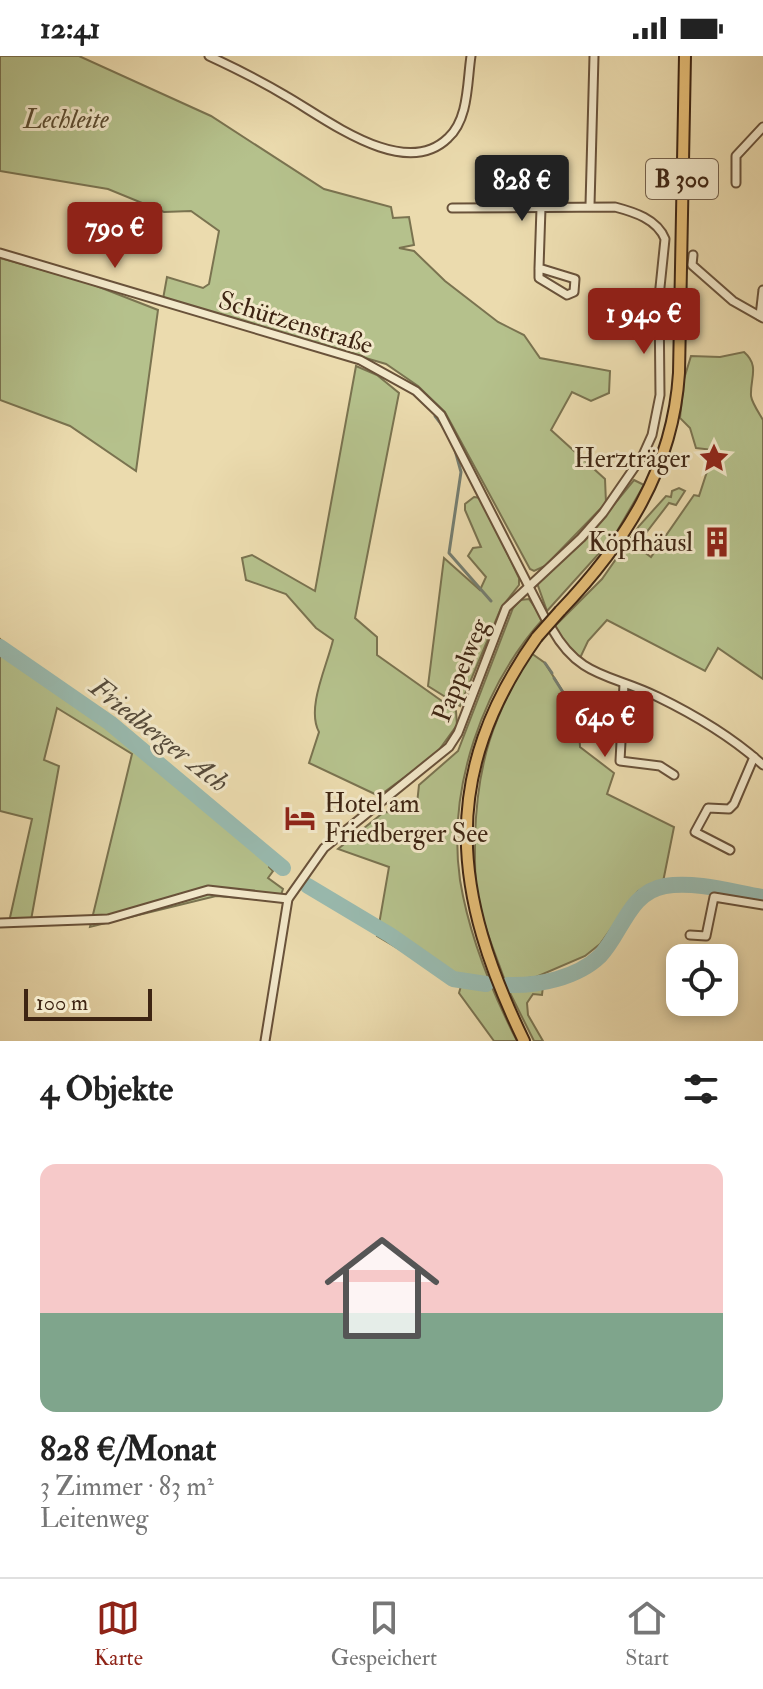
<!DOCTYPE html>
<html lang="de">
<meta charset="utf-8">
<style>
:root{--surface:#fff;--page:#f6f6f6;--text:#222;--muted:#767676;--line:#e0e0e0;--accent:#8f2418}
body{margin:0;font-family:"IM FELL Double Pica",serif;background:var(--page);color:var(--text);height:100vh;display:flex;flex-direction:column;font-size:30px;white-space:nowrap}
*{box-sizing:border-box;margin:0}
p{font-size:26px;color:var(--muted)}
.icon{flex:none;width:44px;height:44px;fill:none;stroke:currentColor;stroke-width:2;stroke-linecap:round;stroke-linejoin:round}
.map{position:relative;height:985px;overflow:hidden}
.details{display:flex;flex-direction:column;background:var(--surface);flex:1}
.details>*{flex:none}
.controls{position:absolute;left:666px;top:888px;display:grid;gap:16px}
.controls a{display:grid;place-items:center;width:72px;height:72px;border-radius:16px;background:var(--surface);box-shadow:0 4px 12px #0003;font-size:40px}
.scale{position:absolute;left:24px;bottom:20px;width:128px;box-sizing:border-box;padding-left:8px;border:4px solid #3e2513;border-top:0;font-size:22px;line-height:28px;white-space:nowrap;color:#3e2513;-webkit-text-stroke:6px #f2e8ca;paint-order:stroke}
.price{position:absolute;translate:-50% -68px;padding:0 18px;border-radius:8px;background:var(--accent);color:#fff;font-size:26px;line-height:52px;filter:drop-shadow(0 2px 4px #0008)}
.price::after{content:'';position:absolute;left:50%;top:48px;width:24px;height:18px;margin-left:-12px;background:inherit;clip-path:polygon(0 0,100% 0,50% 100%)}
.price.selected{background:#222;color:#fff}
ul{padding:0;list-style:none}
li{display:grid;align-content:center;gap:16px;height:424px;padding:0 40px}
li+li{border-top:2px solid var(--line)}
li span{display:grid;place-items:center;height:248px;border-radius:16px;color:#555}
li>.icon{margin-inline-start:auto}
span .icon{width:144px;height:144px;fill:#fffc;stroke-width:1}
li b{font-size:34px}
h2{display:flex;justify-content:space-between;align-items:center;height:96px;padding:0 40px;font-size:34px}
.status{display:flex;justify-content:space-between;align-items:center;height:56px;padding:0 40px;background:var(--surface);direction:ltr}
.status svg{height:22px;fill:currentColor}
.dock{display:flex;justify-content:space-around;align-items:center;height:112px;border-top:2px solid var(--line);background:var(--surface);font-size:22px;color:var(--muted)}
.dock a{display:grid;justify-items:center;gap:4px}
.dock .selected{color:var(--accent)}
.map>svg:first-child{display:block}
</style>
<div class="status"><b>12:41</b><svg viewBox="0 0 49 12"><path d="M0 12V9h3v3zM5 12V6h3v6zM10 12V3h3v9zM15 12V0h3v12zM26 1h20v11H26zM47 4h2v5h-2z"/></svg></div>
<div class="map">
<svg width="763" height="985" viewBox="0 0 763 985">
<rect width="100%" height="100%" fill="#ebdbae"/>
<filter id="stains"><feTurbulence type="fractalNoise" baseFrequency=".0025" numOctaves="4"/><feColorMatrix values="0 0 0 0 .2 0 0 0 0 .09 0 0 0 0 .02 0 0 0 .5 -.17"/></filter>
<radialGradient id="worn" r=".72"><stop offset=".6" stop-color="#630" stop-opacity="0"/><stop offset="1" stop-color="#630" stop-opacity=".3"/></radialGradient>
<g fill="#b5c18c" stroke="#7a7350" stroke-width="2">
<polygon points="0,0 79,0 211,60 324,133 391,151 393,162 409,161 414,189 399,192 414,195 445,225 498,266 524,279 540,302 610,315 609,337 591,345 572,336 551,374 605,423 606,447 545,510 534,515 530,513 445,356 418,330 386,308 163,243 167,221 203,232 209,228 219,175 191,155 164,156 108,133 0,115"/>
<polygon points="0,202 89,227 158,254 136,415 70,370 0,344"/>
<path d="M744,296C760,310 750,322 751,340C752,347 759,357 763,364V623L718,592L705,615L607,564L588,585L580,602L564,586L555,570L602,523L639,470L666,440L671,441L672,435L679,432L685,435L676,449L669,447L636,490L651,501L694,439L699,440L714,394L696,392L690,372L680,362L684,323L691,300L720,301Z"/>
<path d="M356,310L377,319L399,337L355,562L377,581V599L456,655L457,669L436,698L379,740L309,707L319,676C306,652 327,610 333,584L316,572L286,538L246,524L242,502L252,499L315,535Z"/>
<polygon points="634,424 644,429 613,482 547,555 537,527 586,483"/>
<polygon points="474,441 481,442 519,522 519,529 501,552 460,650 428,630 444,502 480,534 486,521 468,500 473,492 481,491 465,454 465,448"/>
<path d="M529,543L543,563C482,631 447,733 460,824C469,879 492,936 517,985H494L459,937L461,930L377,880L389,811L338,793L384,756L416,757L419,729L458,695L513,552L520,544Z"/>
<polygon points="0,583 19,602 123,671 272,801 269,811 273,815 268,822 283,833 279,845 216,840 90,871 132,698 57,652 44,704 59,710 31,864 9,866 32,763 0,755"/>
<path d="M531,597L545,607L578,660L580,691L614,717L607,738L674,771L663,826L638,835L600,888L585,900L536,921L505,925C497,902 487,879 481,855C474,832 475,806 475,782C477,706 493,661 531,597Z"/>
<polygon points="543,930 542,939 533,938 527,947 528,959 543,985 534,985 509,935"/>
</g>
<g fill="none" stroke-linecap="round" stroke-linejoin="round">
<g stroke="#757e71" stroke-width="3">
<polyline points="435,360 445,373"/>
<polyline points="455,394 461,416 449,497 491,545"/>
<polyline points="545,607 552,617"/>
<polyline points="554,622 578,660"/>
</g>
<g stroke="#99baaf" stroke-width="16">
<polyline points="0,591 110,667 283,812"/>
<polyline points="308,830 390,879 453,923 486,928"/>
<path d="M508,929C538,930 577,922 600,900C622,877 629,836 665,830C696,825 733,836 763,841"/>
</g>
<g stroke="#69523a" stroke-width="11">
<g id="minor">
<path d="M209,0C235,12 261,25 286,40C325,62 404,125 448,82C469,63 467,26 471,0"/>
<polyline points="736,127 736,100 763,71"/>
<polyline points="590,149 594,0"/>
<polyline points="0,197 360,304 416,335 441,359 545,562"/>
<polyline points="693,199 692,209 733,245 763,262"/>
<polyline points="539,212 575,223 574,236 567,239 539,222 539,212 541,152"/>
<polyline points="760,260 763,234"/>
<path d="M552,573C580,623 612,618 658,641C695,659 732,681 763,709"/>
<polyline points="624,628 620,705 660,710 674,719"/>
<polyline points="730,794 695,776 708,752 729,753 734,748 754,701"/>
<polyline points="0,867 108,863 208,834 288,843"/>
<polyline points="690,879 706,880 714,841 763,849"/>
<path d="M265,985L288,843L324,792L449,691L458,677L506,552L581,482L603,457L643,399L652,379L660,339L659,241L665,183C657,163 634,156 615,151L452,152"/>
</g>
</g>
<g stroke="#3e2513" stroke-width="14">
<g id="primary">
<path d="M560,555C625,487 673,413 679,317L685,0"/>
<path d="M524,985C453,838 438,720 537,581"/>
</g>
</g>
<use href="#minor" stroke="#f2e8ca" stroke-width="7"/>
<use href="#primary" stroke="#e6be77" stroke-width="10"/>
<g stroke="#3e2513" stroke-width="14" stroke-linecap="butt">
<polyline id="primary-bridge" points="537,581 560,555"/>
</g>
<use href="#primary-bridge" stroke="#e6be77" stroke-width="10"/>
</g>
<defs>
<g id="sight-bare" transform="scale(2.4)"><path d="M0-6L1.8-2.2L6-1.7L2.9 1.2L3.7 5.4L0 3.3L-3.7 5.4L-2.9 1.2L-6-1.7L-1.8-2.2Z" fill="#8f2418" stroke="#f2e8ca" stroke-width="2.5" paint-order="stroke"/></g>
<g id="building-bare" transform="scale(2.4)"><path d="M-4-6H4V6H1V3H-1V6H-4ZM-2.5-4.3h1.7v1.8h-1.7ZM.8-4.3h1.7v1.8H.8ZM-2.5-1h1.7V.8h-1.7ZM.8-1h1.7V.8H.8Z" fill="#8f2418" stroke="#f2e8ca" stroke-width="2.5" paint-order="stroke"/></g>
<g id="hotel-bare" transform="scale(2.4)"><path d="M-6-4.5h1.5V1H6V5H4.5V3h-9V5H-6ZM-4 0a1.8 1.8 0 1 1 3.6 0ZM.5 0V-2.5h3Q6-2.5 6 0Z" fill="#8f2418" stroke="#f2e8ca" stroke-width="2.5" paint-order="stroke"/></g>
</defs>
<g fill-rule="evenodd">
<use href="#sight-bare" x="714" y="402"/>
<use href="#building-bare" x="717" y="486"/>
<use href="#hotel-bare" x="300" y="762"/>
</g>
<g text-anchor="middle" stroke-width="6" stroke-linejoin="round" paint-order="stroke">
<rect fill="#f2e8ca" stroke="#74604a" stroke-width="2" x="646" y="103" width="72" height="40" rx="6"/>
<g font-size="24" font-weight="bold" fill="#3e2513">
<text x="682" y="131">B 300</text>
</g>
<g font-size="26" font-style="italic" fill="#5c4c31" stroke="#f2e8ca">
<text x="66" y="72">Lechleite</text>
</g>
<g font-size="26" fill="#3e2513" stroke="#f2e8ca">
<text transform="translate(296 266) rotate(17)" y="9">Schützenstraße</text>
<text transform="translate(460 614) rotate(-68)" y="9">Pappelweg</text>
</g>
<g font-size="26" fill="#3e2513" stroke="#f2e8ca" text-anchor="end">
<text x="690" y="411">Herzträger</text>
<text x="693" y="495">Köpfhäusl</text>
<text x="324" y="756" text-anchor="start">Hotel am<tspan x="324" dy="30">Friedberger See</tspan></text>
</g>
<g font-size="28" font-style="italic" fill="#554a3a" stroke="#f2e8ca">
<text transform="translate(160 678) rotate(38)" y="10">Friedberger Ach</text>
</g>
</g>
<rect width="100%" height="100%" filter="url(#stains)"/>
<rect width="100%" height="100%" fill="url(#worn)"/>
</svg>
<div class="controls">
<a><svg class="icon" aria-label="locate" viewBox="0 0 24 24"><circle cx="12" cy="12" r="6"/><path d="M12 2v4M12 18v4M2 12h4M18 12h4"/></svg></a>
</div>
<div class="scale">100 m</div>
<b class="price selected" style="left:522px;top:167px">828 €</b>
<b class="price" style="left:115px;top:214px">790 €</b>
<b class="price" style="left:644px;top:300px">1 940 €</b>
<b class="price" style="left:605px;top:703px">640 €</b>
</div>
<section class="details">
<h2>4 Objekte<svg class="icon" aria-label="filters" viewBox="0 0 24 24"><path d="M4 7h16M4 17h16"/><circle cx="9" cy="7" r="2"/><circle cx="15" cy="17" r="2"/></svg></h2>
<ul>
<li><span style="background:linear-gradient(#f6c9c9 60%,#7fa58c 0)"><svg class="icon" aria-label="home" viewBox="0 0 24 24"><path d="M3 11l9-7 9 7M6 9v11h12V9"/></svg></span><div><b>828 €/Monat</b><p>3 Zimmer · 83 m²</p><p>Leitenweg</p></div></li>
</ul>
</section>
<nav class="dock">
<a class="selected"><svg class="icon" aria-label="map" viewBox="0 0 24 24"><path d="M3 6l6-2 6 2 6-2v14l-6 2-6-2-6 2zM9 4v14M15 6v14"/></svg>Karte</a>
<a><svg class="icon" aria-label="saved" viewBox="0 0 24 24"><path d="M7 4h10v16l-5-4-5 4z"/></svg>Gespeichert</a>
<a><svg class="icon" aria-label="home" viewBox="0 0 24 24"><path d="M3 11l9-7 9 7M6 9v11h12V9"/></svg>Start</a>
</nav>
